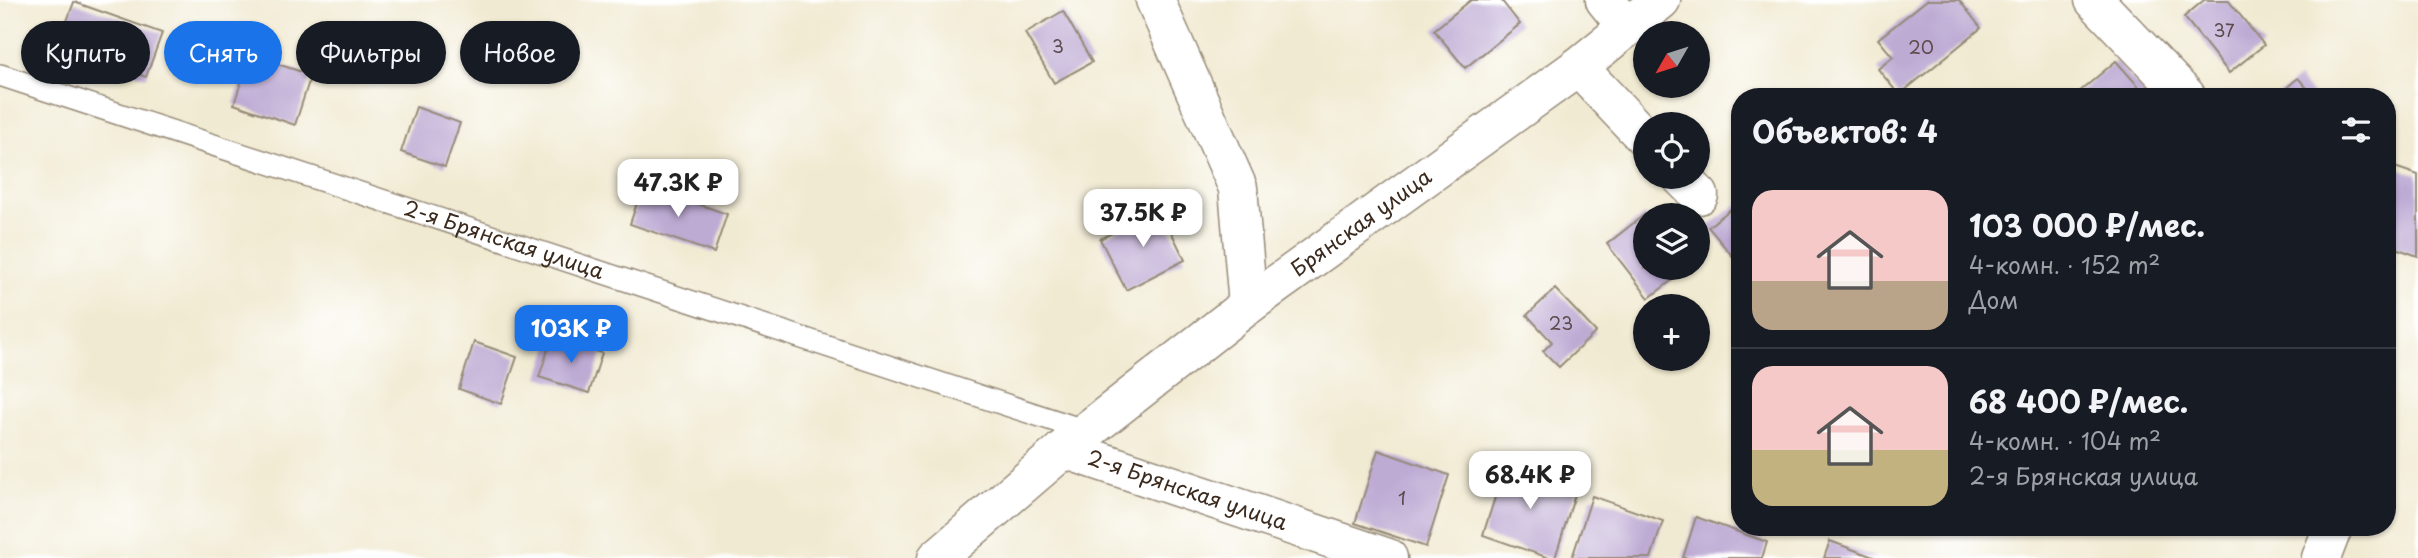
<!DOCTYPE html>
<html lang="ru">
<meta charset="utf-8">
<style>
:root{--surface:#171b24;--page:#20242c;--text:#f1f3f6;--muted:#9ea1a6;--line:#363941;--accent:#1a73e8}
body{margin:0;font-family:"Playpen Sans",sans-serif;background:var(--page);color:var(--text);height:100vh;display:flex;flex-direction:column;font-size:26px;white-space:nowrap}
*{box-sizing:border-box;margin:0}
p{font-size:23px;color:var(--muted)}
.icon{flex:none;width:38px;height:38px;fill:none;stroke:currentColor;stroke-width:2;stroke-linecap:round;stroke-linejoin:round}
.map{position:relative;flex:1;overflow:hidden}
.sheet{position:absolute;left:1731px;top:88px;width:665px;height:448px;display:flex;flex-direction:column;background:var(--surface);border-radius:28px;box-shadow:0 2px 5px #0004}
.sheet>*{flex:none}
.guide{position:absolute;left:21px;top:21px;width:665px;height:63px;display:flex;gap:14px}
.needle{width:46px;rotate:231deg}
.tools{position:absolute;left:1633px;top:21px;display:grid;gap:14px}
.tools a{display:grid;place-items:center;width:77px;height:77px;border-radius:50%;background:var(--surface);box-shadow:0 2px 5px #0004;font-size:35px}
.price{position:absolute;translate:-50% -60px;padding:0 16px;border-radius:14px;background:#fff;color:#222;font-size:23px;line-height:46px;filter:drop-shadow(0 2px 4px #0008)}
.price::after{content:'';position:absolute;left:50%;top:42px;width:21px;height:16px;margin-left:-10px;background:inherit;clip-path:polygon(0 0,100% 0,50% 100%)}
.price.active{background:var(--accent);color:#fff}
ul{padding:0;list-style:none}
li{display:flex;align-items:center;gap:21px;height:175px;padding:0 21px}
li+li{border-top:2px solid var(--line)}
li span{display:grid;place-items:center;flex:none;width:196px;height:140px;border-radius:21px;color:#555}
li>.icon{margin-inline-start:auto}
span .icon{width:84px;height:84px;fill:#fffc;stroke-width:1}
li b{font-size:30px}
h2{display:flex;justify-content:space-between;align-items:center;height:84px;padding:0 21px;font-size:30px}
.pill{padding:0 24px;border-radius:32px;background:var(--surface);box-shadow:0 2px 5px #0004;font-size:24px;line-height:63px}
.pill.active{background:var(--accent);color:#fff}
.map>svg:first-child{display:block}
</style>
<div class="map">
<svg width="2418" height="558" viewBox="0 0 2418 558">
<rect width="100%" height="100%" fill="#fff"/>
<filter id="ink" filterUnits="userSpaceOnUse"><feTurbulence type="fractalNoise" baseFrequency=".0143" numOctaves="2"/><feDisplacementMap in="SourceGraphic" scale="14" xChannelSelector="R" yChannelSelector="G"/><feConvolveMatrix kernelMatrix="1 2 1 2 8 2 1 2 1" color-interpolation-filters="sRGB"/></filter>
<filter id="wash" filterUnits="userSpaceOnUse"><feTurbulence type="fractalNoise" baseFrequency=".00686" numOctaves="4" result="noise"/><feDisplacementMap in="SourceGraphic" scale="28" xChannelSelector="R" yChannelSelector="G"/><feGaussianBlur stdDeviation="1.57" result="paint"/><feColorMatrix in="noise" values="0 0 0 0 0 0 0 0 0 0 0 0 0 0 0 0 0 1.4 0 .05"/><feComposite in="paint" operator="in"/></filter>
<g filter="url(#wash)">
<rect width="100%" height="100%" fill="#f1ead2"/>
<g id="blocks">
<g fill="#beabd4">
<polygon points="1471,0 1501,0 1520,24 1465,68 1434,30"/>
<polygon points="1927,0 1959,0 1981,28 1899,95 1878,69 1893,57 1878,39"/>
<polygon points="2204,0 2228,0 2264,45 2229,73 2184,17"/>
<polygon points="74,2 162,33 146,77 58,46"/>
<polygon points="1063,11 1092,62 1054,83 1025,33"/>
<polygon points="250,55 311,75 295,125 234,104"/>
<polygon points="2116,61 2147,96 2081,96 2078,93"/>
<polygon points="2298,78 2314,96 2277,96"/>
<polygon points="416,107 460,123 445,167 401,152"/>
<polygon points="2389,165 2418,175 2418,256 2387,245"/>
<polygon points="643,185 727,214 714,253 630,224"/>
<polygon points="1740,202 1740,254 1734,258 1708,227"/>
<polygon points="1160,209 1185,260 1126,290 1100,239"/>
<polygon points="1645,214 1645,268 1688,268 1649,298 1607,244"/>
<polygon points="1555,289 1596,332 1559,367 1543,351 1552,342 1527,315"/>
<polygon points="552,337 602,353 589,393 539,377"/>
<polygon points="474,342 517,357 501,404 459,389"/>
<polygon points="1378,450 1449,475 1426,547 1355,523"/>
<polygon points="1506,463 1577,488 1555,558 1549,558 1483,535"/>
<polygon points="1592,496 1663,521 1651,558 1572,558"/>
<polygon points="1696,517 1767,542 1762,558 1683,558"/>
<polygon points="1830,541 1876,558 1824,558"/>
</g>
</g>
</g>
<g filter="url(#ink)">
<use href="#blocks" fill-opacity="0" stroke="#968a78" stroke-width="2"/>
<g fill="none" stroke-linecap="round" stroke-linejoin="round">
<g stroke="#968a78" stroke-width="24">
<g id="lane">
<path id="s1" d="M0,75L1086,431"/>
</g>
</g>
<g stroke="#968a78" stroke-width="41">
<g id="street">
<polyline points="1155,0 1238,188 1248,305"/>
<polyline points="1605,0 1627,27"/>
<polyline points="2094,0 2186,96"/>
<polyline points="1578,67 1645,138"/>
<polyline points="1681,177 1699,195"/>
<path id="s2" d="M1064,449L1388,558"/>
<path id="s3" d="M937,558L1064,449L1248,305L1578,67L1661,0"/>
<polyline points="2321,558 2333,527"/>
</g>
</g>
<use href="#lane" stroke="#fff" stroke-width="21"/>
<use href="#street" stroke="#fff" stroke-width="38"/>
</g>
</g>
<g text-anchor="middle" stroke-width="7" stroke-linejoin="round" paint-order="stroke">
<g font-size="18" fill="#5c4a4c">
<text x="2224" y="37">37</text>
<text x="1058" y="53">3</text>
<text x="1921" y="54">20</text>
<text x="1561" y="330">23</text>
<text x="1402" y="505">1</text>
</g>
<g font-size="21" fill="#3b2a1e" stroke="#fff">
<text dy="7" stroke="none"><textPath href="#s3" startOffset="541">Брянская улица</textPath></text>
<text dy="7" stroke="none"><textPath href="#s1" startOffset="530">2-я Брянская улица</textPath></text>
<text dy="7" stroke="none"><textPath href="#s2" startOffset="130">2-я Брянская улица</textPath></text>
</g>
</g>
</svg>
<div class="tools">
<a><svg class="needle" viewBox="-14 -14 28 28"><path d="M0-13l5 13h-10z" fill="#e53935"/><path d="M0 13l5-13h-10z" fill="#9ea1a6"/></svg></a>
<a><svg class="icon" aria-label="locate" viewBox="0 0 24 24"><circle cx="12" cy="12" r="6"/><path d="M12 2v4M12 18v4M2 12h4M18 12h4"/></svg></a>
<a><svg class="icon" aria-label="layers" viewBox="0 0 24 24"><path d="M12 4l9 5-9 5-9-5zM3 14l9 5 9-5"/></svg></a>
<a>+</a>
</div>
<b class="price" style="left:678px;top:219px">47.3K ₽</b>
<b class="price" style="left:1143px;top:249px">37.5K ₽</b>
<b class="price active" style="left:571px;top:365px">103K ₽</b>
<b class="price" style="left:1530px;top:511px">68.4K ₽</b>
<div class="guide">
<a class="pill">Купить</a>
<a class="pill active">Снять</a>
<a class="pill">Фильтры</a>
<a class="pill">Новое</a>
</div>
<section class="sheet">
<h2>Объектов: 4<svg class="icon" aria-label="filters" viewBox="0 0 24 24"><path d="M4 7h16M4 17h16"/><circle cx="9" cy="7" r="2"/><circle cx="15" cy="17" r="2"/></svg></h2>
<ul>
<li><span style="background:linear-gradient(#f6c9c9 65%,#b9a48a 0)"><svg class="icon" aria-label="home" viewBox="0 0 24 24"><path d="M3 11l9-7 9 7M6 9v11h12V9"/></svg></span><div><b>103 000 ₽/мес.</b><p>4-комн. · 152 m²</p><p>Дом</p></div></li>
<li><span style="background:linear-gradient(#f6c9c9 60%,#c2b280 0)"><svg class="icon" aria-label="home" viewBox="0 0 24 24"><path d="M3 11l9-7 9 7M6 9v11h12V9"/></svg></span><div><b>68 400 ₽/мес.</b><p>4-комн. · 104 m²</p><p>2-я Брянская улица</p></div></li>
</ul>
</section>
</div>
